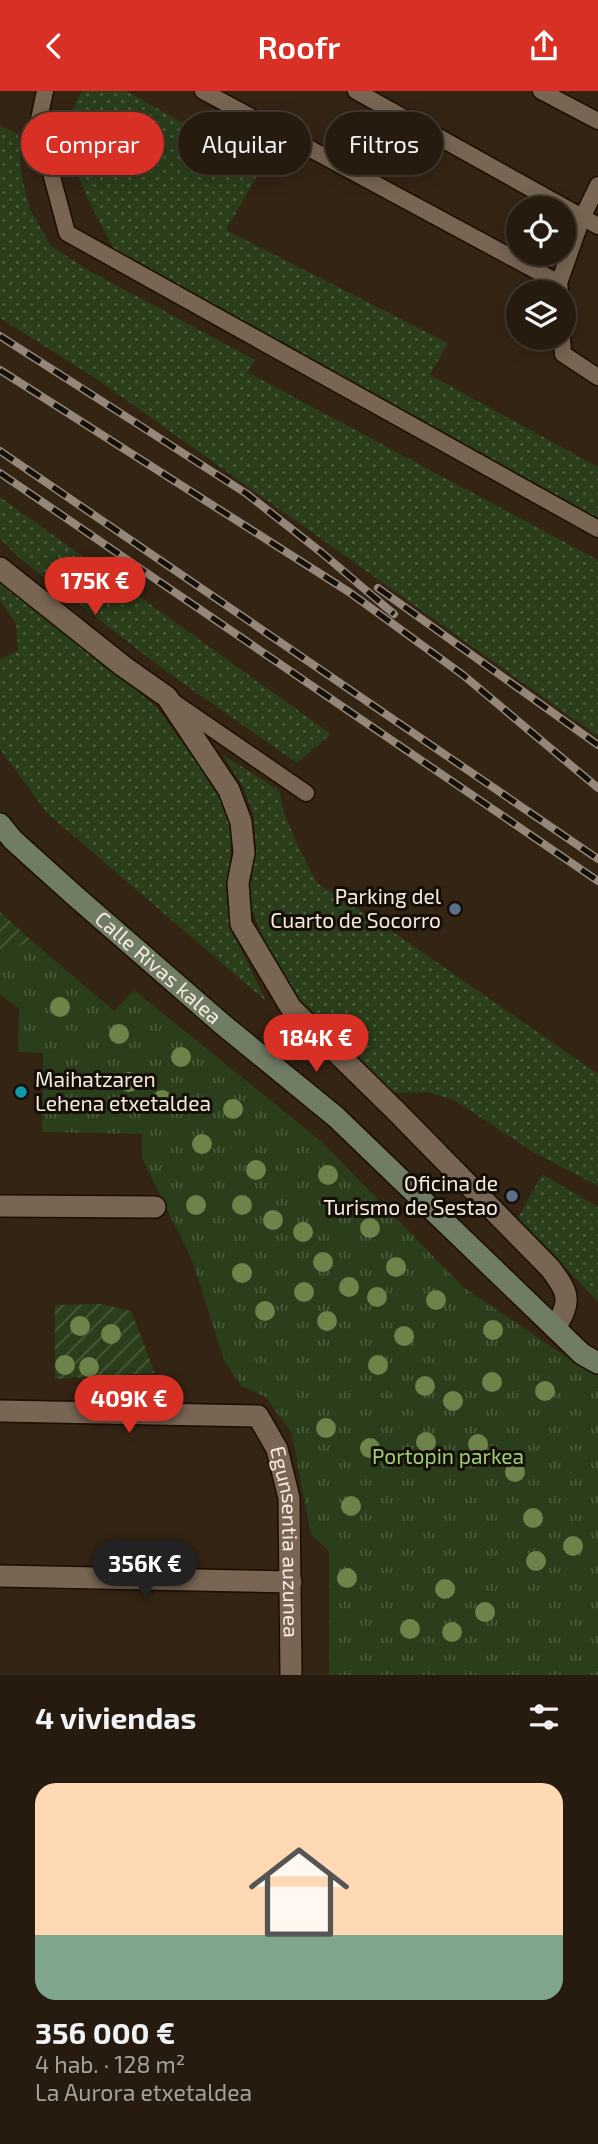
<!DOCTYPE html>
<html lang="es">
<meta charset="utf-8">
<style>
:root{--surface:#271b0f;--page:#2f2418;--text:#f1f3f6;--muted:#a4a19e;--line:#43392f;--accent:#d93025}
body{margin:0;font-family:"Exo 2",sans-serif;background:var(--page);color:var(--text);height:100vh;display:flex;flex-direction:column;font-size:26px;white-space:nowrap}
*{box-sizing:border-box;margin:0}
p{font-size:23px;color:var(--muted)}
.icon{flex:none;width:38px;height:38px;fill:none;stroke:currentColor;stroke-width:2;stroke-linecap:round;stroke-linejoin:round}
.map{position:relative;height:1584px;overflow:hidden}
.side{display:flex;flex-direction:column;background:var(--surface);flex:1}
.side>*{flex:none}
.guide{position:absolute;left:21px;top:21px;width:556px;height:63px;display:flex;gap:14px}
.tools{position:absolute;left:506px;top:105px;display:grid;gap:14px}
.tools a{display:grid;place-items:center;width:70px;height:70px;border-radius:50%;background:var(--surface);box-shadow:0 4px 18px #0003,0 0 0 2px var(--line);font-size:35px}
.price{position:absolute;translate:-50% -60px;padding:0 16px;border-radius:24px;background:var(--accent);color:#fff;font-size:23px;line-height:46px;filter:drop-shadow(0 2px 4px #0008)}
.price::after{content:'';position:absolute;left:50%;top:42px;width:21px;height:16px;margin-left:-10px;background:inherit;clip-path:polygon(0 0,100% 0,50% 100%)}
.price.on{background:#222;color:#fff}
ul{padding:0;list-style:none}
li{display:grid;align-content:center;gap:14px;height:371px;padding:0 35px}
li span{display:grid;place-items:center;height:217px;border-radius:21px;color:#555}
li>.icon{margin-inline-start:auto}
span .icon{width:126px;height:126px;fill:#fffc;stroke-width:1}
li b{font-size:30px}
h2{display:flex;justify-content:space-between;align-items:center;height:84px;padding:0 35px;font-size:30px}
.tag{padding:0 24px;border-radius:32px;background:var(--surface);box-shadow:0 4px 18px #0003,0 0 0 2px var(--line);font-size:24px;line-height:63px}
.tag.on{background:var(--accent);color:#fff}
header{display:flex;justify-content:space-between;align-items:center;height:91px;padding:0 35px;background:var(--accent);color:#fff;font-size:32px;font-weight:600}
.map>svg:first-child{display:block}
</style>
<header><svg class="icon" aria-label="back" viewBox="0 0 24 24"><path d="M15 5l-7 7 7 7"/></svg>Roofr<svg class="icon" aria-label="share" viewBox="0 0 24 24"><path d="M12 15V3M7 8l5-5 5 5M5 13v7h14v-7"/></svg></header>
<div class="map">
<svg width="598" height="1584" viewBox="0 0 598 1584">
<defs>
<pattern id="grass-dots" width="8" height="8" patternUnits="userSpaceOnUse" patternTransform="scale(1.75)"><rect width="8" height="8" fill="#2a3e1b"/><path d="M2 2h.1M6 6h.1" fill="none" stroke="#4a5a3c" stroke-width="1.8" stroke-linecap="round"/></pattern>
<pattern id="park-tufts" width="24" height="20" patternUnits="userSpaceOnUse" patternTransform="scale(1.75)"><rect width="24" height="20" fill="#2a3e1b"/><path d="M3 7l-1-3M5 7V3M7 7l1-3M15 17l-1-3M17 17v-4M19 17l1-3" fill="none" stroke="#4a5a3c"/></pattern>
<pattern id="garden-furrows" width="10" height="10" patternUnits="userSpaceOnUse" patternTransform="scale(1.75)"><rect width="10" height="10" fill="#2a3e1b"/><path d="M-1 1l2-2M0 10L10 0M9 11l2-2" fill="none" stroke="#4a5a3c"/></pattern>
</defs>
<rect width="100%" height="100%" fill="#342414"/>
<g fill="url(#grass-dots)">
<path d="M82,0H126L262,76L226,139L448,252L430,284L598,376V427L113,157C101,132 85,106 76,79C68,57 69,19 82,0Z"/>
<polygon points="0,35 18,43 22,86 30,118 51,155 88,179 255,269 247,281 598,469 598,645 98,289 0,227"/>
<polygon points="0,406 331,643 297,672 167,581 22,469 0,448"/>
<polygon points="0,485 156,616 217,698 232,742 227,813 232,840 266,910 47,722 0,658 0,568 18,560 16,532 0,510"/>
<polygon points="223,664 279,699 284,722 298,755 317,792 396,843 598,983 598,1095 535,1062 454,1009 427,1001 393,1002 301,913 261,842 248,808 256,762 254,726 244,697"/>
<polygon points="542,1083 598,1116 598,1211 518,1127"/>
</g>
<polygon fill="url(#park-tufts)" points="31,849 114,920 134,899 322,1051 463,1196 580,1275 598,1284 598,1584 329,1584 329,1460 311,1444 292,1343 266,1306 241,1295 224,1269 193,1171 142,1067 142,1043 42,1041 43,962 18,961 19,917 0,904 0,866"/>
<g fill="url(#garden-furrows)">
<polygon points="0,821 31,849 0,866"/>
<polygon points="101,1213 131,1220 155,1282 55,1288 55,1214"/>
</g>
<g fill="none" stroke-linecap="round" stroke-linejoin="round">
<g stroke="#1b0d01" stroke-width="19">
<g id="lane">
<polyline points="45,0 38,33 67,142 598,438"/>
<polyline points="203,0 559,192"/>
<polyline points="356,0 598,135"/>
<polyline points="541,0 598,30"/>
<polyline points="560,201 559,192 582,127 598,94"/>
<polyline points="562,247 563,263 598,286"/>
<polyline points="172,610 306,702"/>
</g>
</g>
<g stroke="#1b0d01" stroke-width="24">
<g id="street">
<path d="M0,477L123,575L167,606L229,699L241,731L244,762L238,792L241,833L291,917L396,1020L550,1177C569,1202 572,1210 555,1237"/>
<polyline points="0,1115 155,1116"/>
<path id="s1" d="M0,1320L258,1325L277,1358L289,1407L291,1584"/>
<polyline points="0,1485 291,1491"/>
</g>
</g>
<g stroke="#1b0d01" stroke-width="24">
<g id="secondary">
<path id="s2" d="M0,733L13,749L74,804L221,932L336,1026L582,1263L598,1272"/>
</g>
</g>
<use href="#lane" stroke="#786553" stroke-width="16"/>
<use href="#street" stroke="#786553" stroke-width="21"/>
<use href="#secondary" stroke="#717c64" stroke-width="21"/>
<g stroke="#95887b" stroke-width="8">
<g id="rail">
<polyline points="0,245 247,403 322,462 394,523"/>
<polyline points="0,279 349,501 463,584 598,697"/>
<polyline points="0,360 598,768"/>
<polyline points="0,382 598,790"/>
<polyline points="378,497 598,654"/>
</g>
</g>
<use href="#rail" stroke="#160f08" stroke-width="5" stroke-dasharray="16" stroke-linecap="butt"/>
</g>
<g fill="#6c8349">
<circle cx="60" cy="916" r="10"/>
<circle cx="119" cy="943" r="10"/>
<circle cx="181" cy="966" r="10"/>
<circle cx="129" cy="991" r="10"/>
<circle cx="162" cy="1009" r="10"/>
<circle cx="233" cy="1018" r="10"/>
<circle cx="202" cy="1053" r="10"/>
<circle cx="256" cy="1079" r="10"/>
<circle cx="328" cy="1084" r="10"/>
<circle cx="196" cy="1114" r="10"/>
<circle cx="242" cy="1114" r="10"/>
<circle cx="273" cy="1129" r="10"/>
<circle cx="370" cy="1137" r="10"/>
<circle cx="303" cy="1141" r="10"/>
<circle cx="323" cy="1171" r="10"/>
<circle cx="396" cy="1176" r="10"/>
<circle cx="242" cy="1182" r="10"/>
<circle cx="349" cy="1196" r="10"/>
<circle cx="304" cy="1201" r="10"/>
<circle cx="377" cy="1206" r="10"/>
<circle cx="436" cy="1209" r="10"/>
<circle cx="265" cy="1220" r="10"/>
<circle cx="327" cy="1230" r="10"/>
<circle cx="80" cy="1235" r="10"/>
<circle cx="493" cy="1239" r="10"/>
<circle cx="111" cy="1243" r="10"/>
<circle cx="404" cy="1245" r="10"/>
<circle cx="65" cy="1274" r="10"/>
<circle cx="378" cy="1274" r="10"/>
<circle cx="89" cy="1276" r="10"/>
<circle cx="492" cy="1291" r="10"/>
<circle cx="425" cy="1295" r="10"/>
<circle cx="545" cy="1300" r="10"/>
<circle cx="453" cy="1310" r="10"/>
<circle cx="326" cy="1337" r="10"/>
<circle cx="426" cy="1351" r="10"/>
<circle cx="478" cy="1353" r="10"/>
<circle cx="370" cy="1357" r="10"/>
<circle cx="515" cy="1381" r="10"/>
<circle cx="351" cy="1415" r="10"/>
<circle cx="533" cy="1427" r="10"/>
<circle cx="573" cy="1455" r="10"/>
<circle cx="536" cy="1470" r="10"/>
<circle cx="347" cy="1487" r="10"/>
<circle cx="445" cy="1498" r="10"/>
<circle cx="485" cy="1521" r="10"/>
<circle cx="410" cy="1538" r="10"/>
<circle cx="452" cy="1541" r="10"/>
</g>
<g fill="#5c6f8a" stroke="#160f08" stroke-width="2.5">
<circle cx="455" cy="818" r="7"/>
<circle cx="512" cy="1105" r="7"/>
</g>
<circle fill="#0f9aa8" stroke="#160f08" stroke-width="2.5" cx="21" cy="1001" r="7"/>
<g text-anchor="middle" stroke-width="6" stroke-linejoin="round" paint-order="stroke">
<g font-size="21" fill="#f6ebe1" stroke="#160f08" text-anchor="end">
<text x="441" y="813">Parking del<tspan x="441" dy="24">Cuarto de Socorro</tspan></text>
<text x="35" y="996" text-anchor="start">Maihatzaren<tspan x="35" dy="24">Lehena etxetaldea</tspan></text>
<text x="498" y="1100">Oficina de<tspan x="498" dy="24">Turismo de Sestao</tspan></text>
</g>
<g font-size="21" fill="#f6ebe1" stroke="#160f08">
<text dy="7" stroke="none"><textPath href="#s2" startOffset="214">Calle Rivas kalea</textPath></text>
<text dy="7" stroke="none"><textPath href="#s1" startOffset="390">Egunsentia auzunea</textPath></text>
</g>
<g font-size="21" fill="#9ad174" stroke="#160f08">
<text x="448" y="1373">Portopin parkea</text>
</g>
</g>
</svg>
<div class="tools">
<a><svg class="icon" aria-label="locate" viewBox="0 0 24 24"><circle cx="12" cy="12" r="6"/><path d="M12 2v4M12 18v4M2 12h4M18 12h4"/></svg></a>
<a><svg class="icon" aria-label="layers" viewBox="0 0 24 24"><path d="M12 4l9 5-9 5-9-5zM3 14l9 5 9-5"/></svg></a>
</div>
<b class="price" style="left:95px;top:526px">175K €</b>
<b class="price" style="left:316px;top:983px">184K €</b>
<b class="price" style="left:129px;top:1344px">409K €</b>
<b class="price on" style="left:145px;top:1509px">356K €</b>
<div class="guide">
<a class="tag on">Comprar</a>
<a class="tag">Alquilar</a>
<a class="tag">Filtros</a>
</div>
</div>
<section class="side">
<h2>4 viviendas<svg class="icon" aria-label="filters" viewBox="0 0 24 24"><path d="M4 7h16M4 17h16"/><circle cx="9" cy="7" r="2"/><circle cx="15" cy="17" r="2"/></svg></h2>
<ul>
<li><span style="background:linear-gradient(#ffd9b3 70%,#7fa58c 0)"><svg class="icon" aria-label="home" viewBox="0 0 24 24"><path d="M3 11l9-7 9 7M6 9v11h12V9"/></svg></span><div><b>356 000 €</b><p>4 hab. · 128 m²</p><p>La Aurora etxetaldea</p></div></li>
</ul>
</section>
